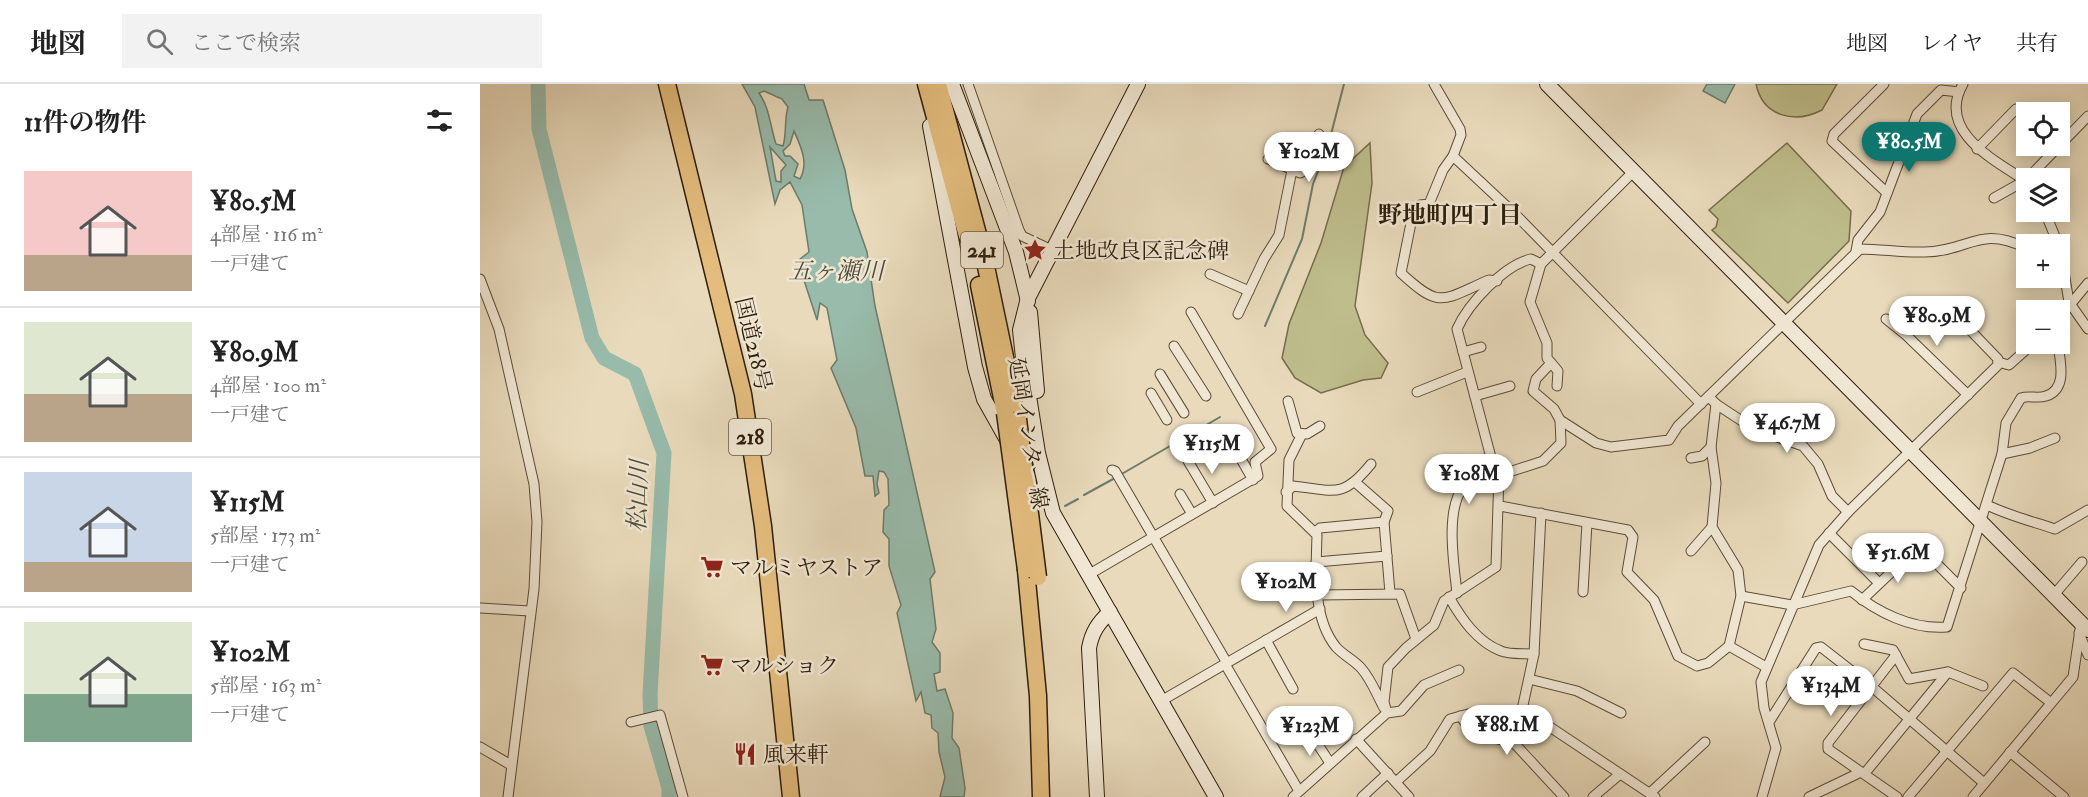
<!DOCTYPE html>
<html lang="ja">
<meta charset="utf-8">
<style>
:root{--surface:#fff;--page:#f2f2f2;--text:#222;--muted:#767676;--line:#e0e0e0;--accent:#0f766e}
body{margin:0;font-family:"IM FELL Double Pica","Noto Serif JP",serif;background:var(--page);color:var(--text);height:100vh;display:flex;flex-direction:column;font-size:22px;white-space:nowrap}
*{box-sizing:border-box;margin:0}
p{font-size:20px;color:var(--muted)}
.icon{flex:none;width:33px;height:33px;fill:none;stroke:currentColor;stroke-width:2;stroke-linecap:round;stroke-linejoin:round}
.map{position:relative;flex:1;overflow:hidden}
.side{display:flex;flex-direction:column;background:var(--surface);width:480px}
.side>*{flex:none}
.buttons{position:absolute;left:1536px;top:18px;display:grid;gap:12px}
.buttons a{display:grid;place-items:center;width:54px;height:54px;border-radius:0px;background:var(--surface);box-shadow:0 3px 15px #0003;font-size:30px}
.price{position:absolute;translate:-50% -51px;padding:0 14px;border-radius:21px;background:#fff;color:#222;font-size:20px;line-height:39px;filter:drop-shadow(0 2px 3px #0008)}
.price::after{content:'';position:absolute;left:50%;top:36px;width:18px;height:14px;margin-left:-9px;background:inherit;clip-path:polygon(0 0,100% 0,50% 100%)}
.price.current{background:var(--accent);color:#fff}
ul{padding:0;list-style:none}
li{display:flex;align-items:center;gap:18px;height:150px;padding:0 24px}
li+li{border-top:2px solid var(--line)}
li span{display:grid;place-items:center;flex:none;width:168px;height:120px;border-radius:0px;color:#555}
li>.icon{margin-inline-start:auto}
span .icon{width:72px;height:72px;fill:#fffc;stroke-width:1}
li b{font-size:26px}
h2{display:flex;justify-content:space-between;align-items:center;height:72px;padding:0 24px;font-size:26px}
header{display:flex;align-items:center;gap:36px;box-sizing:border-box;height:84px;padding:0 30px;background:var(--surface);border-bottom:2px solid var(--line)}
header strong{font-size:28px}
nav{display:flex;gap:33px;margin-inline-start:auto;font-size:21px}
.search{width:420px;height:54px;background:var(--page);display:flex;align-items:center;gap:15px;box-sizing:border-box;padding:0 21px;border-radius:0px;color:var(--muted);font-size:22px}
main{display:flex;flex:1;min-height:0}
.map>svg:first-child{display:block}
</style>
<header>
<strong>地図</strong>
<div class="search"><svg class="icon" aria-label="search" viewBox="0 0 24 24"><circle cx="10" cy="10" r="6"/><path d="M15 15l6 6"/></svg>ここで検索</div>
<nav><a>地図</a><a>レイヤ</a><a>共有</a></nav>
</header>
<main>
<section class="side">
<h2>11件の物件<svg class="icon" aria-label="filters" viewBox="0 0 24 24"><path d="M4 7h16M4 17h16"/><circle cx="9" cy="7" r="2"/><circle cx="15" cy="17" r="2"/></svg></h2>
<ul>
<li><span style="background:linear-gradient(#f6c9c9 70%,#b9a48a 0)"><svg class="icon" aria-label="home" viewBox="0 0 24 24"><path d="M3 11l9-7 9 7M6 9v11h12V9"/></svg></span><div><b>¥80.5M</b><p>4部屋 · 116 m²</p><p>一戸建て</p></div></li>
<li><span style="background:linear-gradient(#dfe7d0 60%,#b9a48a 0)"><svg class="icon" aria-label="home" viewBox="0 0 24 24"><path d="M3 11l9-7 9 7M6 9v11h12V9"/></svg></span><div><b>¥80.9M</b><p>4部屋 · 100 m²</p><p>一戸建て</p></div></li>
<li><span style="background:linear-gradient(#c9d6e8 75%,#b9a48a 0)"><svg class="icon" aria-label="home" viewBox="0 0 24 24"><path d="M3 11l9-7 9 7M6 9v11h12V9"/></svg></span><div><b>¥115M</b><p>5部屋 · 173 m²</p><p>一戸建て</p></div></li>
<li><span style="background:linear-gradient(#dfe7d0 60%,#7fa58c 0)"><svg class="icon" aria-label="home" viewBox="0 0 24 24"><path d="M3 11l9-7 9 7M6 9v11h12V9"/></svg></span><div><b>¥102M</b><p>5部屋 · 163 m²</p><p>一戸建て</p></div></li>
</ul>
</section>
<div class="map">
<svg width="1608" height="713" viewBox="0 0 1608 713">
<rect width="100%" height="100%" fill="#e8dabb"/>
<filter id="stains"><feTurbulence type="fractalNoise" baseFrequency=".00333" numOctaves="4"/><feColorMatrix values="0 0 0 0 .2 0 0 0 0 .09 0 0 0 0 .02 0 0 0 .5 -.17"/></filter>
<radialGradient id="worn" r=".72"><stop offset=".6" stop-color="#630" stop-opacity="0"/><stop offset="1" stop-color="#630" stop-opacity=".3"/></radialGradient>
<g fill="#bebd8b" stroke="#766d4b" stroke-width="1.5">
<path d="M1276,0H1357L1342,26C1315,40 1283,33 1276,0Z"/>
<polygon points="890,59 892,99 875,222 885,251 908,279 901,294 883,296 841,309 815,294 802,274 809,240 841,159 864,83"/>
<polygon points="1307,59 1371,127 1369,157 1308,219 1232,146 1236,143 1238,135 1229,126"/>
</g>
<g fill="#98bbab" stroke="#6d7c6b" stroke-width="1.5" fill-rule="evenodd">
<path d="M262,0H324L329,16H343L365,86L372,125L387,168L395,222L455,488L450,495L456,545L452,558L460,569V588L454,590L457,607L465,605L473,629L472,654L479,664L485,704L484,713H460L465,693L459,668L458,649L452,644L451,631L445,629L441,608L436,617L417,529L421,521L409,482V455L403,448L404,426L409,421L408,395L404,388L399,387L397,400L399,409L395,412L393,392H385L376,344L351,284L357,276L347,224L340,219L337,236L321,187L320,175L329,168L322,121L310,98L300,106L295,120L275,23ZM284,7L302,15L308,23C304,36 307,48 303,62L296,60C290,42 290,25 279,9ZM314,47C321,63 329,79 320,95L314,92L318,80L310,72H305L303,67L310,60ZM290,63L306,81L301,87V98L296,97Z"/>
<polygon points="1227,0 1255,0 1245,19 1223,7"/>
</g>
<g fill="none" stroke-linecap="round" stroke-linejoin="round">
<g stroke="#6d7c6b" stroke-width="2">
<polyline points="785,242 822,155 833,100 848,62 864,0"/>
<polyline points="640,391 740,333"/>
<polyline points="604,411 635,394"/>
<polyline points="585,422 598,415"/>
</g>
<polyline stroke="#98bbab" stroke-width="15" points="58,0 59,45 112,254 124,274 155,290 184,369 170,610 171,642 189,704 189,713"/>
<g stroke="#5c4c37" stroke-width="11">
<g id="street">
<polyline points="488,0 539,146 542,152 574,167"/>
<polyline points="954,0 980,45 981,51 973,72 1036,131 1221,320"/>
<polyline points="1404,0 1354,50 1352,57 1407,109"/>
<path d="M1483,0C1456,47 1514,76 1546,97"/>
<polyline points="1497,65 1536,25"/>
<path d="M973,72L963,86L949,120L940,121L932,134L921,189C961,226 962,216 1009,196L1017,197"/>
<polyline points="788,75 820,89 824,87 839,50"/>
<polyline points="1548,94 1608,32"/>
<polyline points="1514,114 1546,96"/>
<polyline points="1565,128 1578,160"/>
<polyline points="1580,164 1589,218 1608,245"/>
<polyline points="1376,167 1378,156 1400,128 1437,30 1461,6 1479,8"/>
<polyline points="730,190 769,207"/>
<polyline points="0,195 19,245 54,400 57,438 54,505 28,713"/>
<polyline points="758,230 784,175 799,151 812,86"/>
<polyline points="1580,233 1608,199"/>
<polyline points="1406,235 1426,251 1488,311"/>
<polyline points="694,262 726,312"/>
<polyline points="983,268 1001,263"/>
<polyline points="1518,278 1529,281 1547,265"/>
<polyline points="1071,279 1056,295 1053,307 1074,325 1080,336"/>
<polyline points="680,290 704,329"/>
<polyline points="1077,302 1078,287 1067,274 1067,259 1050,218 1061,180 1154,87"/>
<polyline points="937,308 987,288"/>
<polyline points="671,309 687,336"/>
<polyline points="995,312 1030,302"/>
<polyline points="1229,313 1236,320 1231,363 1236,399 1232,443 1258,486 1261,512 1249,562 1286,583"/>
<polyline points="808,317 817,349 827,350 840,342"/>
<polyline points="1236,320 1274,345 1323,362 1338,380 1352,412 1368,428"/>
<polyline points="745,347 773,396"/>
<path d="M821,352L809,376L807,422L837,451C836,487 832,533 856,563C863,571 874,576 881,584C891,595 897,611 904,624"/>
<polyline points="1522,370 1550,364 1575,354"/>
<polyline points="1211,374 1222,372 1231,363"/>
<polyline points="708,377 733,419"/>
<polyline points="632,386 635,387 747,579"/>
<polyline points="875,398 908,427 904,438 910,509"/>
<path d="M806,408L813,402C853,406 862,416 891,380"/>
<polyline points="700,410 712,430"/>
<path d="M1507,421C1530,432 1551,437 1575,445L1608,426"/>
<polyline points="1020,422 1148,446 1153,453 1147,488 1174,516 1198,572 1217,582 1228,579 1249,562"/>
<polyline points="835,448 840,444 904,438"/>
<polyline points="1349,449 1399,499"/>
<polyline points="1211,467 1232,443"/>
<polyline points="1447,470 1481,504"/>
<polyline points="836,478 907,472"/>
<polyline points="608,491 778,392 775,378 791,365 711,228"/>
<polyline points="1103,508 1107,439"/>
<path d="M977,509C974,481 965,427 983,403L1063,377L1081,359L1080,336L1116,359L1131,363L1189,356L1198,342L1380,165C1402,165 1423,169 1445,168C1490,167 1499,141 1546,164"/>
<polyline points="838,511 920,510 936,555"/>
<path d="M1261,512L1312,521L1371,507C1397,528 1432,546 1467,543L1522,370L1526,339L1541,314C1549,311 1557,315 1566,312C1588,305 1580,277 1578,260"/>
<polyline points="1573,512 1602,478"/>
<path d="M969,513C981,534 997,558 1021,567C1030,571 1044,569 1054,570"/>
<polyline points="1382,516 1422,478"/>
<polyline points="0,524 50,527"/>
<polyline points="1599,549 1608,571"/>
<polyline points="786,556 813,605"/>
<polyline points="1384,560 1413,566 1429,595 1468,588 1503,602"/>
<polyline points="745,580 819,707"/>
<polyline points="1049,595 1097,607 1141,629"/>
<polyline points="681,617 840,525"/>
<path d="M907,629L904,618L908,583L926,564L954,541L964,517L1016,483L1019,390L1013,381L977,245C988,220 1024,181 1051,175L1061,180"/>
<polyline points="980,632 992,647 1035,660 1084,713"/>
<polyline points="1040,635 1054,570 1061,429"/>
<polyline points="151,638 180,631 203,713"/>
<polyline points="1289,638 1336,564 1341,563 1391,602 1504,699"/>
<polyline points="833,653 850,679"/>
<polyline points="876,655 929,713"/>
<polyline points="0,663 31,681"/>
<polyline points="1530,668 1584,713"/>
<polyline points="1381,688 1348,665 1348,659 1416,571"/>
<polyline points="1385,689 1468,588"/>
<polyline points="916,698 950,667 970,635 999,627 1067,641 1175,713"/>
<polyline points="1170,709 1225,658"/>
<polyline points="813,713 907,629 921,627 944,601 979,586"/>
<polyline points="882,713 908,689"/>
<polyline points="1113,713 1140,690"/>
<polyline points="1282,713 1296,664 1284,624 1281,598 1339,461 1368,428 1518,281 1518,275 1467,222"/>
<polyline points="1329,713 1381,688 1417,713"/>
<polyline points="1428,713 1533,589 1570,618"/>
<polyline points="1493,713 1593,593 1601,539"/>
</g>
</g>
<g stroke="#2d1d0b" stroke-width="16">
<g id="secondary">
<polyline points="472,0 536,168 548,217"/>
<polyline points="658,0 548,214 540,246 543,274 558,369 573,429 736,713"/>
<polyline points="1067,0 1608,546"/>
<polyline points="450,42 495,283 504,315 527,356"/>
<polyline points="550,228 557,307"/>
<path d="M617,713L609,564C612,548 618,539 630,528"/>
</g>
</g>
<g stroke="#2d1d0b" stroke-width="19">
<g id="highway">
<polyline points="187,0 263,310 283,442 311,713"/>
<polyline points="446,0 487,152"/>
<polyline points="458,0 504,173 538,335"/>
<polyline points="499,201 525,329"/>
<polyline points="546,486 558,612 561,713"/>
</g>
</g>
<use href="#street" stroke="#f0e7d3" stroke-width="9"/>
<use href="#secondary" stroke="#f0e7d3" stroke-width="14"/>
<use href="#highway" stroke="#e4bd7e" stroke-width="16"/>
<g stroke="#2d1d0b" stroke-width="19" stroke-linecap="butt">
<g id="highway-bridge">
<polyline points="525,329 546,486"/>
<polyline points="538,335 558,493"/>
</g>
</g>
<use href="#highway-bridge" stroke="#e4bd7e" stroke-width="16"/>
</g>
<defs>
<g id="sight-bare" transform="scale(1.8)"><path d="M0-6L1.8-2.2L6-1.7L2.9 1.2L3.7 5.4L0 3.3L-3.7 5.4L-2.9 1.2L-6-1.7L-1.8-2.2Z" fill="#8f2418" stroke="#f0e7d3" stroke-width="2.5" paint-order="stroke"/></g>
<g id="supermarket-bare" transform="scale(1.8)"><path d="M-6-5.5h2.5l.6 2H6L4.5 2H-2.5L-4.4-4H-6ZM-1.5 3.2a1.3 1.3 0 1 0 .1 0ZM3 3.2a1.3 1.3 0 1 0 .1 0Z" fill="#8f2418" stroke="#f0e7d3" stroke-width="2.5" paint-order="stroke"/></g>
<g id="restaurant-bare" transform="scale(1.8)"><path d="M-5-6h1v4h1v-4h1v4h1v-4h1v5L-1.5 .5V6h-2V.5L-5-1ZM5-6V6H3V1.5H1.5Q1.5-4 5-6Z" fill="#8f2418" stroke="#f0e7d3" stroke-width="2.5" paint-order="stroke"/></g>
</defs>
<g fill-rule="evenodd">
<use href="#sight-bare" x="555" y="166"/>
<use href="#supermarket-bare" x="232" y="483"/>
<use href="#supermarket-bare" x="232" y="581"/>
<use href="#restaurant-bare" x="265" y="670"/>
</g>
<g text-anchor="middle" stroke-width="5" stroke-linejoin="round" paint-order="stroke">
<g fill="#f0e7d3" stroke="#685a47" stroke-width="1.5">
<rect x="481" y="148" width="42" height="36" rx="4.5"/>
<rect x="249" y="335" width="42" height="36" rx="4.5"/>
</g>
<g font-size="21" font-weight="bold" fill="#2d1d0b">
<text x="502" y="173">241</text>
<text x="270" y="360">218</text>
</g>
<g font-size="22" fill="#2d1d0b" stroke="#f0e7d3" text-anchor="start">
<text x="573" y="174">土地改良区記念碑</text>
<text x="250" y="491">マルミヤストア</text>
<text x="250" y="589">マルショク</text>
<text x="283" y="678">風来軒</text>
</g>
<g font-size="22" fill="#2d1d0b" stroke="#f0e7d3">
<text transform="translate(274 260) rotate(77)" y="8">国道218号</text>
<text transform="translate(549 349) rotate(81)" y="8">延岡インター線</text>
</g>
<g font-size="24" font-weight="bold" fill="#2d1d0b" stroke="#f0e7d3">
<text x="970" y="139">野地町四丁目</text>
</g>
<g font-size="24" font-style="italic" fill="#4d4c3b" stroke="#f0e7d3">
<text x="356" y="195">五ヶ瀬川</text>
<text transform="translate(158 412) rotate(-88)" y="8">松山川</text>
</g>
</g>
<rect width="100%" height="100%" filter="url(#stains)"/>
<rect width="100%" height="100%" fill="url(#worn)"/>
</svg>
<div class="buttons">
<a><svg class="icon" aria-label="locate" viewBox="0 0 24 24"><circle cx="12" cy="12" r="6"/><path d="M12 2v4M12 18v4M2 12h4M18 12h4"/></svg></a>
<a><svg class="icon" aria-label="layers" viewBox="0 0 24 24"><path d="M12 4l9 5-9 5-9-5zM3 14l9 5 9-5"/></svg></a>
<a>+</a>
<a>−</a>
</div>
<b class="price current" style="left:1429px;top:89px">¥80.5M</b>
<b class="price" style="left:829px;top:99px">¥102M</b>
<b class="price" style="left:1457px;top:263px">¥80.9M</b>
<b class="price" style="left:1307px;top:370px">¥46.7M</b>
<b class="price" style="left:732px;top:391px">¥115M</b>
<b class="price" style="left:989px;top:421px">¥108M</b>
<b class="price" style="left:1418px;top:500px">¥51.6M</b>
<b class="price" style="left:806px;top:529px">¥102M</b>
<b class="price" style="left:1351px;top:633px">¥134M</b>
<b class="price" style="left:1027px;top:672px">¥88.1M</b>
<b class="price" style="left:830px;top:673px">¥123M</b>
</div>
</main>
